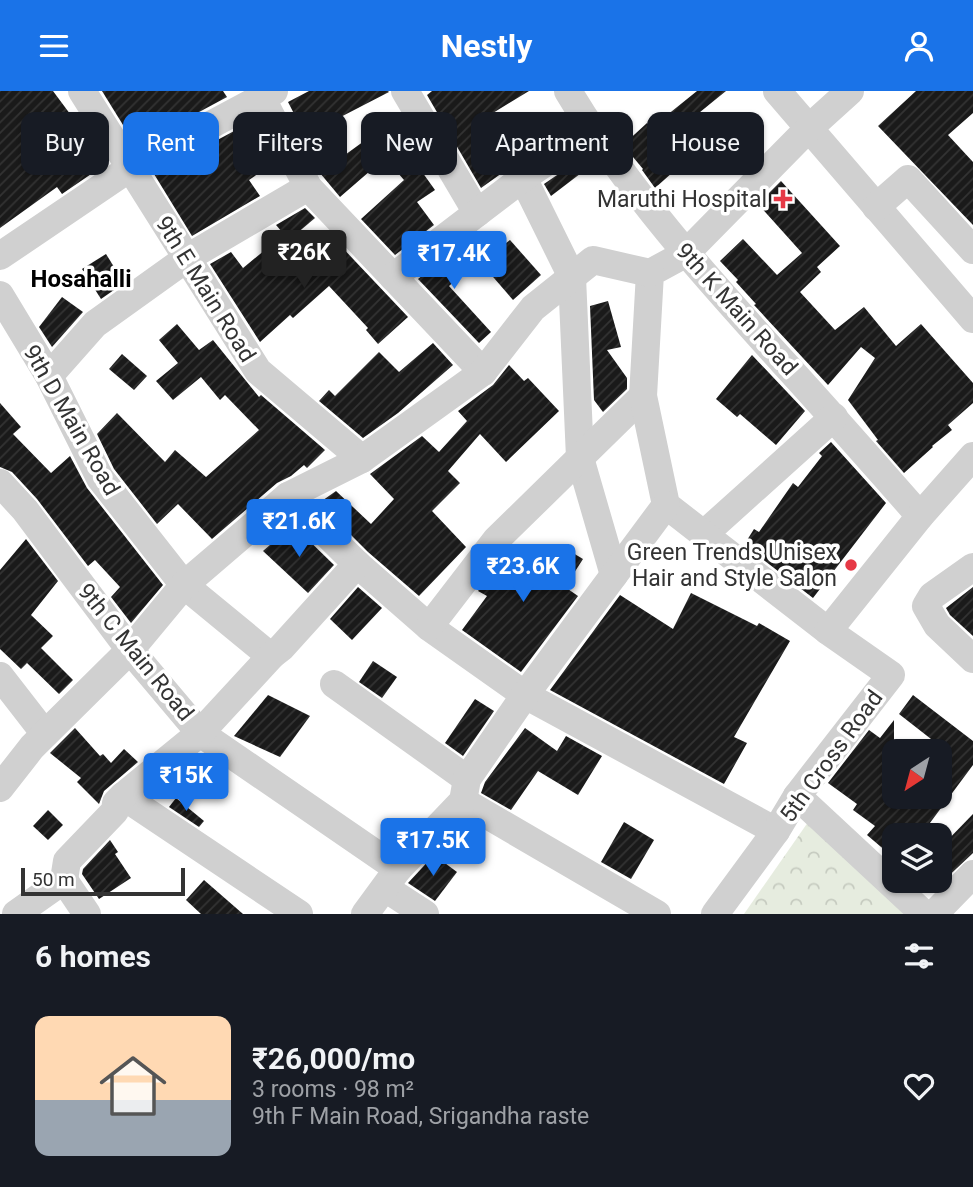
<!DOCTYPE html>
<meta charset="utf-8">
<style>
:root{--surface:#171b24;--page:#242831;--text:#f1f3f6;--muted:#9ea1a6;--accent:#1a73e8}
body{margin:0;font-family:Roboto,sans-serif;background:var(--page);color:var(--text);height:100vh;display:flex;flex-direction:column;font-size:26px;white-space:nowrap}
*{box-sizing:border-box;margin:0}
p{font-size:23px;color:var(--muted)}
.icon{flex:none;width:38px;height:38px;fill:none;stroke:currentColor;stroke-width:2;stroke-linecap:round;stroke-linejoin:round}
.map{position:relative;height:823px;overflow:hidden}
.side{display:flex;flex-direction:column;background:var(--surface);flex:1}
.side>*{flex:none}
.top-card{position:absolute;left:21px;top:21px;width:931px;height:63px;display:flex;gap:14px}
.needle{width:46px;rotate:216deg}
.tools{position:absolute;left:882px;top:648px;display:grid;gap:14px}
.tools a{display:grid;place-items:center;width:70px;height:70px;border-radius:14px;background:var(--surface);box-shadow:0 2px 5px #0004;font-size:35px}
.scale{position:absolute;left:21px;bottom:18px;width:164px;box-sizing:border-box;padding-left:7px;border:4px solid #333;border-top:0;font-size:19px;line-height:24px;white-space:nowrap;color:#333;-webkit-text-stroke:5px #fff;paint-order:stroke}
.price{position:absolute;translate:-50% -60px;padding:0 16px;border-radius:7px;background:var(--accent);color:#fff;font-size:23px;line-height:46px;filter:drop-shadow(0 2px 4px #0008)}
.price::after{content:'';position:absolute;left:50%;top:42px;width:21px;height:16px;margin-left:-10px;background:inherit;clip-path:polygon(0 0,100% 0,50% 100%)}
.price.active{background:#222;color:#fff}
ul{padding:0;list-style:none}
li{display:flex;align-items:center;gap:21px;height:175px;padding:0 35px}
li span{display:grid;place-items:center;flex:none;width:196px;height:140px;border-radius:14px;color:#555}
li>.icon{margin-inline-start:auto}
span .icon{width:84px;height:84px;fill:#fffc;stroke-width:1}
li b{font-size:30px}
h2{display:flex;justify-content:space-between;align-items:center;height:84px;padding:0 35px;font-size:30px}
.tag{padding:0 24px;border-radius:14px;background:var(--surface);box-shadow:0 2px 5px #0004;font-size:24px;line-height:63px}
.tag.active{background:var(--accent);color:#fff}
header{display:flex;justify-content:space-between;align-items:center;height:91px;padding:0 35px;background:var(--accent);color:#fff;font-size:32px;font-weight:700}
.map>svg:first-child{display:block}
</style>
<header><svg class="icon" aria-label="menu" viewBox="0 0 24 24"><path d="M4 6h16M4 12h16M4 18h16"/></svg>Nestly<svg class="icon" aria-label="person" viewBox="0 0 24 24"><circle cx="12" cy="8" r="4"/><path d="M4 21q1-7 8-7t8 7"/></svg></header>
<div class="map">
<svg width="973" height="823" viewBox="0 0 973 823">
<defs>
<pattern id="park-crowns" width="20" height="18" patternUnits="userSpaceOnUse" patternTransform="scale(1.75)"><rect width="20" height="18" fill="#e6ecdf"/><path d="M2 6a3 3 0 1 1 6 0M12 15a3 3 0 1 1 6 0" fill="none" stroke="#c6cbc0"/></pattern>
<pattern id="building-hatch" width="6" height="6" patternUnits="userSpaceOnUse" patternTransform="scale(1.75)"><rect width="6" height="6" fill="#1a1a1a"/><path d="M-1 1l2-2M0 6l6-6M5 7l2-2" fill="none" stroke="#333"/></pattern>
</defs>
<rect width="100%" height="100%" fill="#fff"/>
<polygon fill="url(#park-crowns)" points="813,724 911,823 744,823"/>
<g fill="url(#building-hatch)">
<polygon points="0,0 53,0 79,35 73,40 97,79 62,103 57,96 0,137"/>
<polygon points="102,0 223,0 227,6 136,55"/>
<polygon points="309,0 388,0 389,1 329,32 331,35 307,48 288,11"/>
<polygon points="432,0 529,0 475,33 502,82 481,97 427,4"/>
<polygon points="697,0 726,0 689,30 705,49 679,71 682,73 655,97 642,79 643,78 623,54 647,32 651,37"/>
<polygon points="916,0 973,0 973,22 948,44 973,71 973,134 878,35"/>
<polygon points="249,32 275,71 249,89 260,105 192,145 154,83"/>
<polygon points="389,32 412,62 410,64 435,99 417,111 434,134 395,164 361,128 404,89 385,67 340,106 320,82"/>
<polygon points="586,64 593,73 551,105 544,93"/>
<polygon points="781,90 840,155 817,176 821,181 800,201 835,239 864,216 896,255 921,233 973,292 973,312 948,334 952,339 932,355 933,356 904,382 876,350 878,349 848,309 875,267 861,256 828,294 754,214 756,213 736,191 738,189 720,170 743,148 777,184 802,162 758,113"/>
<polygon points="305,117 315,127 289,149 276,134"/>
<polygon points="510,149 541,184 513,209 481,172"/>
<polygon points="276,150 303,182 337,151 408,226 378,253 366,239 368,237 329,195 293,227 290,224 260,251 210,173 231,161 243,177"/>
<polygon points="460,156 475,172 449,195 491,241 479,252 418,188"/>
<polygon points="106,163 124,192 101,208 82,178"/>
<polygon points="62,206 83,221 52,256 39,236"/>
<polygon points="608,210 621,256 607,259 627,287 627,298 603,321 594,309 590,215"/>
<polygon points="177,233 199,259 213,249 259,306 261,304 325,359 307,377 304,374 291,385 277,392 212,448 178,413 157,433 114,378 97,343 117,322 165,371 175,359 206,386 259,339 225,304 220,309 201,286 173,309 156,290 178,272 159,249"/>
<polygon points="433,252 453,274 398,322 363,347 319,310 329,299 335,305 379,261 399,281"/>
<polygon points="122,263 147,285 134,299 109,278"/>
<polygon points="752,264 805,320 776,354 740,323 737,326 716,308"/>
<polygon points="509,274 524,290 528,287 559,320 506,371 480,343 448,380 460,392 432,420 466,456 419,505 368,461 319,412 336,400 371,433 394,408 370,383 422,345 439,361 467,330 458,320 493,294"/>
<polygon points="0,312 21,336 13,343 51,382 70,365 87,397 163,494 131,532 111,506 120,496 95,469 88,475 37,408 12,381 0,376"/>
<polygon points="831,351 886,412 813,507 744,454 754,438 759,441 793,392 798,396 822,365 819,362"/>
<polygon points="293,434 334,474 308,502 263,460"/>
<polygon points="26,448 58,490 31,524 53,545 41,557 73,589 59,603 27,572 21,578 0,558 0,479"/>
<polygon points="558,453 583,468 565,496 578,505 521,581 462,539 487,505 478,500 514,454 545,475"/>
<polygon points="358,496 382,517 352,549 330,528"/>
<polygon points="973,496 973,545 950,524 946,517"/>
<polygon points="691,502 757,535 759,532 790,550 734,646 747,652 724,693 550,599 620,504 673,538"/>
<polygon points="373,570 397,586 382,607 359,591"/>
<polygon points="268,604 310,625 280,666 234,645"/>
<polygon points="913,604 973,650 973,674 921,744 894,744 894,767 867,744 875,735 853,719 857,713 828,692 869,639 880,647 894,629 894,705 940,705 940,655 899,623"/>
<polygon points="475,608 494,620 463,665 445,652"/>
<polygon points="75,637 100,665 103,663 111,672 124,658 138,671 104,700 99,713 77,691 81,687 50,662"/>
<polygon points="525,637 557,660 566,645 602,665 578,704 538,680 511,719 481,702 485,691"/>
<polygon points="176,707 204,730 199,736 169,716"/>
<polygon points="48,719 63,734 48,749 33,735"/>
<polygon points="973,723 973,762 940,793 940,757"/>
<polygon points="624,731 654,749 631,788 601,771"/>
<polygon points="110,749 118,761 115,763 131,787 99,808 82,783 83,778"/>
<polygon points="434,764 457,781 435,810 408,792"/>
<polygon points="204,789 243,823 201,823 186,809"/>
</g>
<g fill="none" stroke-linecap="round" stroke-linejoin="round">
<g stroke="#d0d0d0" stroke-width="28">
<polyline points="82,0 258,280 362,368"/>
<polyline points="258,0 308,96 483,281"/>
<polyline points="405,0 477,122"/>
<path d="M568,0C627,99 705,185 782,270C829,321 874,373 920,425"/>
<polyline points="777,0 973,228"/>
<polyline points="523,87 572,186 580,367 614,484"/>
<polyline points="876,116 908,88 973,159"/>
<polyline points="0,165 130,77 274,0"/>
<polyline points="393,186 523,87 592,40"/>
<polyline points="0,204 49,285 100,387 184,494 263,559 272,564"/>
<polyline points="49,285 95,233 187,167 308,96"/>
<polyline points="0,392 25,419 130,559 200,642 398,778"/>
<polyline points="288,405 357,473 429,536 525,604 776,740"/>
<polyline points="704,443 834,326"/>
<polyline points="973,476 932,505 926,515 937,534 973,568"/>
<polyline points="429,536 496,449 643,305"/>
<polyline points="828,540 666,414 643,305 650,182 685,163 808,38 850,0"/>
<polyline points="0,585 45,643"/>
<polyline points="334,593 467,688"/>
<polyline points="0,697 32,656 130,559 184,494 288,405 362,368 483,281 533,217 593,169 650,182"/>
<polyline points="123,705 299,823"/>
<polyline points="797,705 924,823"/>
<polyline points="463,710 657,823"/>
<polyline points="64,789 87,823"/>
<polyline points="385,797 425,823"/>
<polyline points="16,823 64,789 67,770 115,720 116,712 123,705 200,642 272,564 281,557 357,473"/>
<polyline points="365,823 398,778 463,710 467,688 525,604 666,414"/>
<polyline points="715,823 776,740 797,705 891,584 828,540 920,425 973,365"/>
<polyline points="934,823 973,783"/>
</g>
</g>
<g fill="#e63946" stroke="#fff" stroke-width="2.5">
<path d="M779.5 97.5h7v7h7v7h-7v7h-7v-7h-7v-7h7z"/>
<circle cx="851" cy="474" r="7"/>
</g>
<g text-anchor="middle" stroke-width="7" stroke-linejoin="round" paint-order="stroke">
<g font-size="23" fill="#333" stroke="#fff" text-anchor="end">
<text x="767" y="116">Maruthi Hospital</text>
<text x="837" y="469">Green Trends Unisex<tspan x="837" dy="26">Hair and Style Salon</tspan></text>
</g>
<g font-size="23" fill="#333" stroke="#fff">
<text transform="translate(206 198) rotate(58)" y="8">9th E Main Road</text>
<text transform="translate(737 218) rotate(48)" y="8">9th K Main Road</text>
<text transform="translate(72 329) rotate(60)" y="8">9th D Main Road</text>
<text transform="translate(136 561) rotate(51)" y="8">9th C Main Road</text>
<text transform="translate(831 665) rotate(-54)" y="8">5th Cross Road</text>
</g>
<g font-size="24" font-weight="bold" fill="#000" stroke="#fff">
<text x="81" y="196">Hosahalli</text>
</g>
</g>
</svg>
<div class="tools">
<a><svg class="needle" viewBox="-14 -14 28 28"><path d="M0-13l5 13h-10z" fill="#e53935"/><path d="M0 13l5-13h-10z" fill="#9ea1a6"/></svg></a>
<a><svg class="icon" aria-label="layers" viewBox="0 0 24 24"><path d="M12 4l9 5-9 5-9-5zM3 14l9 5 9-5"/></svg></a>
</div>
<div class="scale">50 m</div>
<b class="price active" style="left:304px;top:199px">₹26K</b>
<b class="price" style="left:454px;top:200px">₹17.4K</b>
<b class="price" style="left:299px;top:468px">₹21.6K</b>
<b class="price" style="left:523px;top:513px">₹23.6K</b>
<b class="price" style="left:186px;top:722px">₹15K</b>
<b class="price" style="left:433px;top:787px">₹17.5K</b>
<div class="top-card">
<a class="tag">Buy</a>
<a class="tag active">Rent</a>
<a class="tag">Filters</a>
<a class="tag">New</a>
<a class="tag">Apartment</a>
<a class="tag">House</a>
</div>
</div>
<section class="side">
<h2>6 homes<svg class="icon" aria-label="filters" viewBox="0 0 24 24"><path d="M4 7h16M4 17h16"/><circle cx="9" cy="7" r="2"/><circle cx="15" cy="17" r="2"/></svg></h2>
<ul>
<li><span style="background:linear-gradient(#ffd9b3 60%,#9aa5b1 0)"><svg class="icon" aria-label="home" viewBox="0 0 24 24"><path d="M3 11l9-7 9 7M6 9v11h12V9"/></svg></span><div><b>₹26,000/mo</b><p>3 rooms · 98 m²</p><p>9th F Main Road, Srigandha raste</p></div><svg class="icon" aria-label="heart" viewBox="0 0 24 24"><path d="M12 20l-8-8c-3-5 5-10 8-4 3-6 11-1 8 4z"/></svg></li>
</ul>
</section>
